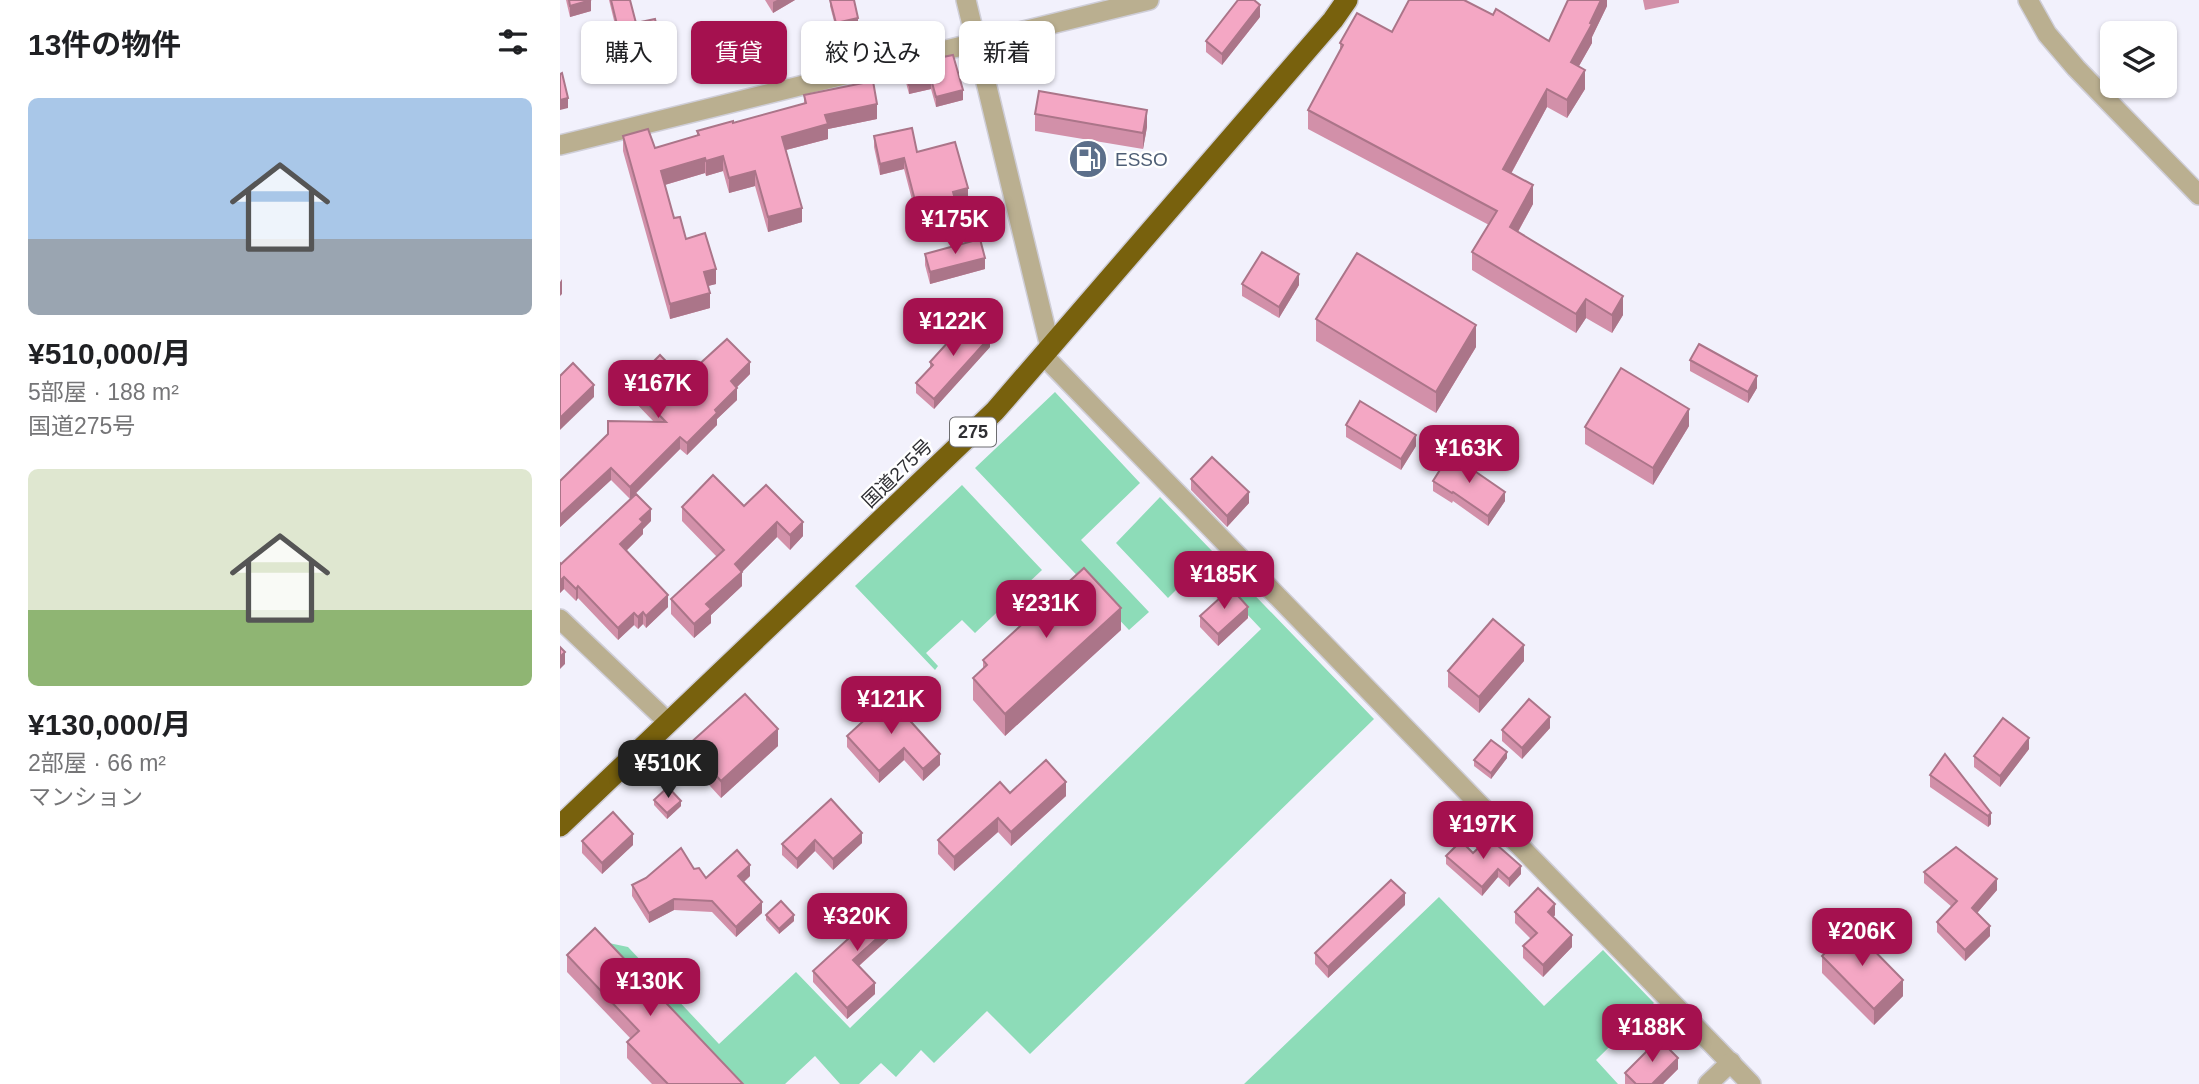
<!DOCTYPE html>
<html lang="ja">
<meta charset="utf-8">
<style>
:root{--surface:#fff;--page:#f6f6f6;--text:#202124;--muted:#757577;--accent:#a5114f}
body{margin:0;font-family:Helvetica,"Noto Sans JP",sans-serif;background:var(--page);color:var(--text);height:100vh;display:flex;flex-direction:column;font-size:26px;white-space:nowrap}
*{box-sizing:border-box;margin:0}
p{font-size:23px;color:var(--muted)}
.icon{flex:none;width:38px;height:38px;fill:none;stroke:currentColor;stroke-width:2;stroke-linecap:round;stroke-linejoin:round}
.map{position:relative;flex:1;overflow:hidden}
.drawer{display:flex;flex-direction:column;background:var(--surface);width:560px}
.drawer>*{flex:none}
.guide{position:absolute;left:21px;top:21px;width:665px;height:63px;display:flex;gap:14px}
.fabs{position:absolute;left:1540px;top:21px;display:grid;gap:14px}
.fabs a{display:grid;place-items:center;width:77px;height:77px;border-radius:10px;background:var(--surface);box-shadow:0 2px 5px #0004;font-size:35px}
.price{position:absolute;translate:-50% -60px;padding:0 16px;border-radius:14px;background:var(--accent);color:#fff;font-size:23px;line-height:46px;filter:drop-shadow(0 2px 4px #0008)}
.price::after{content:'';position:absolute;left:50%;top:42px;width:21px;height:16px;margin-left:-10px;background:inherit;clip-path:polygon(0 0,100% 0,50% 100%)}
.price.active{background:#222;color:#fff}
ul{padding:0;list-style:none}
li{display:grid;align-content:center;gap:14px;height:371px;padding:0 28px}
li span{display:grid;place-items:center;height:217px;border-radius:10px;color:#555}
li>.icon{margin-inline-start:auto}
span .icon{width:126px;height:126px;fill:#fffc;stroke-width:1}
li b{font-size:30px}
h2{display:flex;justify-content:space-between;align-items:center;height:84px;padding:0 28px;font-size:30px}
.chip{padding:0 24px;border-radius:10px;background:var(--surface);box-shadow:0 2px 5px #0004;font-size:24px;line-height:63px}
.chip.active{background:var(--accent);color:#fff}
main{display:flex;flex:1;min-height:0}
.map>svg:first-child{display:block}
</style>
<main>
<section class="drawer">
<h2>13件の物件<svg class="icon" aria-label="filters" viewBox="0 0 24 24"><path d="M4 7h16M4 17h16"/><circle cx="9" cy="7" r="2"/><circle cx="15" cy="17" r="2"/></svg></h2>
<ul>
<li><span style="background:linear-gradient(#a9c7e8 65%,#9aa5b1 0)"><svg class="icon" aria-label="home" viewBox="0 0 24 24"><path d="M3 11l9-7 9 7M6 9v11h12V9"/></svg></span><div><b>¥510,000/月</b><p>5部屋 · 188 m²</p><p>国道275号</p></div></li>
<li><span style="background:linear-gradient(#dfe7d0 65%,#8fb573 0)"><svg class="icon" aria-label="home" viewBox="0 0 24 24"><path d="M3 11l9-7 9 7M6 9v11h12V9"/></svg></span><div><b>¥130,000/月</b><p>2部屋 · 66 m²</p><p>マンション</p></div></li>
</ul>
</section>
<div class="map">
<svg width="1639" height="1084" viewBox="0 0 1639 1084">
<rect width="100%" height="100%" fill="#f2f1fc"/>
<g fill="#8ddcb8">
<polygon points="495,392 580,483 521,540 589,612 569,630 415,468"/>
<polygon points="402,485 482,570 415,633 402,620 366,653 378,666 375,670 295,586"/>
<polygon points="600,497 814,719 470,1054 427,1011 374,1063 361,1050 336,1077 321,1063 299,1084 280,1084 255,1056 225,1084 177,1084 44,942 68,947 159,1044 236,972 290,1028 701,629 669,595 666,597 638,568 608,598 556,543"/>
<polygon points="879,897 984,1006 1043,950 1094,1003 1036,1060 1058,1084 684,1084"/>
</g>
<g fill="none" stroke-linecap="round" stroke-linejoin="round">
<g stroke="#cfced8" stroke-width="22">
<g id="street">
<polyline points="406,0 490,347"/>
<polyline points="1468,0 1487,34 1516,68 1639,195"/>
<polyline points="0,145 589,0"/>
<polyline points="483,355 1191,1084"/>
<polyline points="0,619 108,722"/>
<polyline points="1148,1084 1171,1062"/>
</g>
</g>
<g stroke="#cfced8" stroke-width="24">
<polyline id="highway" points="0,826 435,411 773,20 787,0"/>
</g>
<use href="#street" stroke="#baaf90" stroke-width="19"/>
<use href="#highway" stroke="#78610d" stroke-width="21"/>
</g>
<g fill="#d290a9">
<polygon points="6,0 31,0 31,11 10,17"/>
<polygon points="49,0 70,0 76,23 103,61 66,70"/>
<polygon points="205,0 235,0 213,13"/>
<polygon points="270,0 298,23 276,29 270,6"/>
<polygon points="1047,0 1047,6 1032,37 1032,43 1019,66 1025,89 1007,118 987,107 951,174 973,204 958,232 1063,315 1052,333 1026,318 1016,333 912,270 912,252 929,225 748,129 748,110 780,51 780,43 832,32 933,15 989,41"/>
<polygon points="1083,0 1119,0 1119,3 1085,10"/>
<polygon points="700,17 662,65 646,52 646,41"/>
<polygon points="393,55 403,100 376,107 371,89 349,94 344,75 344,65"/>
<polygon points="244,95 317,119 268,129 268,139 226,150 242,222 208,232 195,186 169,193 163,171 146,176 145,173 105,185 114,218 126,239 156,284 148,286 150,308 110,319 63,151 63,136 95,148 137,136 137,131 173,123 244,104"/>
<polygon points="475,114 587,127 583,149 475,131"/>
<polygon points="314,136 357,152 408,199 396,202 397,217 359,227 344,169 320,175 314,147"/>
<polygon points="365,254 425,269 370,284 365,265"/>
<polygon points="682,284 739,285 719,318 682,296"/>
<polygon points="756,319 916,347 876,413 756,341"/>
<polygon points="430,347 374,409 356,393 356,383 370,368 370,362"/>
<polygon points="1130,360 1197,388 1188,403 1130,371"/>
<polygon points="190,374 177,387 177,400 157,419 157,425 127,455 120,449 70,499 51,480 0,527 0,481 94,422 70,397 70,385 123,379"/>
<polygon points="786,425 856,446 841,470 786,437"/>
<polygon points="1129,426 1093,485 1025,444 1025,427"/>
<polygon points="631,479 689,503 667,527 631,490"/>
<polygon points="873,481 945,501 928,526 893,501 892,503 873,491"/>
<polygon points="184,506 243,536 230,550 217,537 182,572 182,586 151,615 151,623 134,638 111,614 111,599 157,557 122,521 122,507"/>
<polygon points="91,521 83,529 83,534 66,551 108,607 86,628 83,624 78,629 74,625 58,640 18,598 16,601 4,589 0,593 0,563 1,564"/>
<polygon points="640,616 688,618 658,646 640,627"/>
<polygon points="561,630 445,736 413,700 413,678 423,669 423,660"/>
<polygon points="964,661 919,713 888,687 888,671"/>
<polygon points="307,709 380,765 363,781 344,760 319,783 287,747 287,736 307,717"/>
<polygon points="990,728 962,759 942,741 942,730"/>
<polygon points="128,745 218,746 161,798 128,762"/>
<polygon points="1469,749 1440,787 1414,767 1414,756"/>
<polygon points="947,758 931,779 914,766 914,760"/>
<polygon points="1370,775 1431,813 1431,824 1428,827 1370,787"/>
<polygon points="450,793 506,796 451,846 438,832 394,871 378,854 378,840"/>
<polygon points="271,799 302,843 273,870 255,851 237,869 222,855 222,844"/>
<polygon points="94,800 121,806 107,819 94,805"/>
<polygon points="22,841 73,845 42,874 22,853"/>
<polygon points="913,853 961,874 949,887 938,877 922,896 886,864 886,856"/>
<polygon points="134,869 146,878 190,876 184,882 202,913 176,937 152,912 114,910 89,923 72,896 72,885"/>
<polygon points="1364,872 1437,890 1417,913 1430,936 1405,961 1377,932 1377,922 1392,907 1364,883"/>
<polygon points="845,905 768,978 755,964 755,953"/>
<polygon points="955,912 995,915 993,918 1012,947 983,977 963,958 963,946 971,939 955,923"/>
<polygon points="311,913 345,924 299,966 315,994 287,1019 253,982 253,971 294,933 291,930 291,919"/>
<polygon points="206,915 234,921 219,934 206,920"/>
<polygon points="7,955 183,1084 92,1084 67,1058 67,1042 71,1039 7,972"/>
<polygon points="1262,956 1343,996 1314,1025 1262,973"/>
<polygon points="1118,1069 1103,1084 1065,1084 1065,1073"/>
</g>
<g fill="#ab7589">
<polygon points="31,0 31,11 10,17 10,6"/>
<polygon points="217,0 235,0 213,13 213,2"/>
<polygon points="1041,0 1047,0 1047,6 1032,37 1032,43 1011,80 1011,62"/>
<polygon points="700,5 700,17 662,65 662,54"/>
<polygon points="298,18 298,23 276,29 276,23"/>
<polygon points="103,52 103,61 66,70 66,61"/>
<polygon points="1025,70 1025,89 1007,118 1007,100"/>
<polygon points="371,79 371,89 349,94 349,85"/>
<polygon points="987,89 987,107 943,188 943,169"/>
<polygon points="403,90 403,100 376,107 376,97"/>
<polygon points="8,98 8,108 0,110 0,100"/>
<polygon points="317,104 317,119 268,129 268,139 222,151 222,137 265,115"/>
<polygon points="587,110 587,127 583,149 583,133"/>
<polygon points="163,156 163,171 146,176 146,161"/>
<polygon points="145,158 145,173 101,186 101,171"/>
<polygon points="344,158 344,169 320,175 320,164"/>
<polygon points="195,171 195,186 169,193 169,178"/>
<polygon points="973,185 973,204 950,246 950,227"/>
<polygon points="408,188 408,199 393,203 393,192"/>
<polygon points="397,206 397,217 359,227 359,216"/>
<polygon points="242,208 242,222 208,232 208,217"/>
<polygon points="425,258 425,269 370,284 370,272"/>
<polygon points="156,269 156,284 144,287 144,272"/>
<polygon points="739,274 739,285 719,318 719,307"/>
<polygon points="2,279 2,294 0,296 0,282"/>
<polygon points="150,293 150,308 110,319 110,304"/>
<polygon points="1063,296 1063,315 1052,333 1052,315"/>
<polygon points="1026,299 1026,318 1016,333 1016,314"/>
<polygon points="916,325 916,347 876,413 876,392"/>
<polygon points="430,337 430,347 374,409 374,399"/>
<polygon points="190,362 190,374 171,393 171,381"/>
<polygon points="1197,376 1197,388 1188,403 1188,392"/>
<polygon points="34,385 34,397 0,430 0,418"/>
<polygon points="177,388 177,400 157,419 157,425 127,455 127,443 155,410"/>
<polygon points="1129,409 1129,426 1093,485 1093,468"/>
<polygon points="856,435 856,446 841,470 841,459"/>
<polygon points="120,437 120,449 70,499 70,487"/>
<polygon points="51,468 51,480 0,527 0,515"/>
<polygon points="689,492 689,503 667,527 667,516"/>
<polygon points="945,492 945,501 928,526 928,516"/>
<polygon points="91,509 91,521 83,529 83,534 60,557 60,544 80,519"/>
<polygon points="217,522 217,537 182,572 182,586 151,615 151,623 134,638 134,624 146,604 175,564"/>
<polygon points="243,522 243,536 230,550 230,535"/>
<polygon points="4,577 4,589 0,593 0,581"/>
<polygon points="18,586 18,598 16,601 16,589"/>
<polygon points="108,595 108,607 86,628 86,616"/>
<polygon points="688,607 688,618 658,646 658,634"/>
<polygon points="561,608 561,630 445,736 445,714"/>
<polygon points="83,612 83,624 78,629 78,617"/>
<polygon points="74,613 74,625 58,640 58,628"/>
<polygon points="964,645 964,661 919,713 919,697"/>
<polygon points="5,652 5,664 0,669 0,657"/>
<polygon points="990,717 990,728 962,759 962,748"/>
<polygon points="218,729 218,746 161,798 161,781"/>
<polygon points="1469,738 1469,749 1440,787 1440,776"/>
<polygon points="344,748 344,760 319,783 319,771"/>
<polygon points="947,752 947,758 931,779 931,773"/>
<polygon points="380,754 380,765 363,781 363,769"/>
<polygon points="506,782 506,796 451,846 451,832"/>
<polygon points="121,801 121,806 107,819 107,813"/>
<polygon points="1431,813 1431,824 1428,827 1428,816"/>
<polygon points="438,818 438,832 394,871 394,857"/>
<polygon points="302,833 302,843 273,870 273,859"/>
<polygon points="73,834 73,845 42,874 42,863"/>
<polygon points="255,840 255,851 237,869 237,859"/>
<polygon points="190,865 190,876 178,887 178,876"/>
<polygon points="961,866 961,874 949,887 949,879"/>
<polygon points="938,869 938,877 922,896 922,887"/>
<polygon points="1437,879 1437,890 1412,919 1412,908"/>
<polygon points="845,893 845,905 768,978 768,967"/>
<polygon points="114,899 114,910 89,923 89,913"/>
<polygon points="202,902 202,913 176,937 176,927"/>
<polygon points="995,904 995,915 988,924 988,912"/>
<polygon points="345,913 345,924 293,971 293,960"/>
<polygon points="234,915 234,921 219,934 219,929"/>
<polygon points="1430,926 1430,936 1405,961 1405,950"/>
<polygon points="1012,935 1012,947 983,977 983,965"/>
<polygon points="1343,980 1343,996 1314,1025 1314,1009"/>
<polygon points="315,983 315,994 287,1019 287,1008"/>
<polygon points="1118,1058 1118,1069 1103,1084 1092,1084"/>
</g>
<g fill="#f4a7c4" stroke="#ab7589" stroke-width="2">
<polygon points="9,0 31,0 10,6"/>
<polygon points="51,0 70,0 76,23 95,19 103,52 66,61"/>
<polygon points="270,0 294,0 298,18 276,23"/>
<polygon points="678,0 694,0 700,5 662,54 646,41"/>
<polygon points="849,0 904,0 933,15 936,9 989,41 1008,0 1041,0 1030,23 1032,24 1011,62 1025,70 1007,100 987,89 943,169 973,185 950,227 1063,296 1052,315 1026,299 1016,314 912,252 937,211 748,110 783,45 780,43 797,13 832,32"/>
<polygon points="393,55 403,90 376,97 371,79 349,85 344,65"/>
<polygon points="2,73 8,98 0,100 0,74"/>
<polygon points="313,81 317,104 265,115 268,124 222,137 242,208 208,217 195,171 169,178 163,156 146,161 145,158 101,171 114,218 120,217 126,239 145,233 156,269 144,272 150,293 110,304 63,136 88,129 95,148 139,135 137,131 173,121 173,123 246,103 244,95"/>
<polygon points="479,91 587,110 583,133 475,114"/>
<polygon points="352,128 357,152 395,142 408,188 393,192 397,206 359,216 344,158 320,164 314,136"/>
<polygon points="420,239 425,258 370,272 365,254"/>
<polygon points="702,252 739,274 719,307 682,284"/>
<polygon points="797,253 916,325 876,392 756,319"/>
<polygon points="409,319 430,337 374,399 356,383 373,365 370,362"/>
<polygon points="167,339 190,362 171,381 177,388 155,410 157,413 127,443 120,437 70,487 51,468 0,515 0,481 48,434 48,421 106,422 70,385 100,355 123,379"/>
<polygon points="1139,344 1197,376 1188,392 1130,360"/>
<polygon points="13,363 34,385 0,418 0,376"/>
<polygon points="1061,368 1129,409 1093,468 1025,427"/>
<polygon points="800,401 856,435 841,459 786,425"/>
<polygon points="890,454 945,492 928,516 893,492 892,493 873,481"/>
<polygon points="652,457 689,492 667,516 631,479"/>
<polygon points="153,475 184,506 206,485 243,522 230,535 217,522 175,564 182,572 146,604 151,609 134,624 111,599 164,550 122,507"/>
<polygon points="76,494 91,509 80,519 83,522 60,544 108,595 86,616 83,612 78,617 74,613 58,628 18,586 16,589 4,577 0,581 0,563 1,564"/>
<polygon points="524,568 561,608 445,714 413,678 427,665 423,660"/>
<polygon points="671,588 688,607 658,634 640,616"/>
<polygon points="933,619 964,645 919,697 888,671"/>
<polygon points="0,647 5,652 0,657"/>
<polygon points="325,693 380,754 363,769 344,748 319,771 287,736 312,713 307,709"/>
<polygon points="185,694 218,729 161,781 128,745"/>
<polygon points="969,699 990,717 962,748 942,730"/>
<polygon points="1443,718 1469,738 1440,776 1414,756"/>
<polygon points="931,740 947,752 931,773 914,760"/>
<polygon points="1385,754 1431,813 1428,816 1370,775"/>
<polygon points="486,760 506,782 451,832 438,818 394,857 378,840 440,782 450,793"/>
<polygon points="108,787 121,801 107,813 94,800"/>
<polygon points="271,799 302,833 273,859 255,840 237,859 222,844"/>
<polygon points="53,812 73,834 42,863 22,841"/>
<polygon points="929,838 961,866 949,879 938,869 922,887 886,856 901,841 913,853"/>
<polygon points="1396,847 1437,879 1412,908 1430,926 1405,950 1377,922 1397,901 1364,872"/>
<polygon points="121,848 134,869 139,868 146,878 177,850 190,865 178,876 202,902 176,927 152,901 114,899 89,913 72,885 86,878"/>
<polygon points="831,880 845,893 768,967 755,953"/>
<polygon points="978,888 995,904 988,912 1012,935 983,965 963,946 977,933 955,912"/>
<polygon points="330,896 345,913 293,960 315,983 287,1008 253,971 300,928 291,919 305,906 311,913"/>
<polygon points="221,901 234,915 219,929 206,915"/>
<polygon points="1291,927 1343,980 1314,1009 1262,956"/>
<polygon points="35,928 183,1084 108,1084 67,1042 79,1031 7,955"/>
<polygon points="1099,1039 1118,1058 1092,1084 1076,1084 1065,1073"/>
</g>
<defs>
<g id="fuel-disc" transform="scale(2.0125)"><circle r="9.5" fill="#5c6f8a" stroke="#fff"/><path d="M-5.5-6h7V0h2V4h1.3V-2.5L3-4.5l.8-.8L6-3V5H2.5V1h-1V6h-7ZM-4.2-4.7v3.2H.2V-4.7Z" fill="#fff"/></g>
</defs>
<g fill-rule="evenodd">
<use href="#fuel-disc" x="528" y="159"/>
</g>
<g text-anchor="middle" stroke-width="5" stroke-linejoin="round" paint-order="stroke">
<rect fill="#fff" stroke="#6d6d70" stroke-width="2" x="390" y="417.5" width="46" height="29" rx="5"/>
<g font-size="18" font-weight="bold" fill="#2f2f33">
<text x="413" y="438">275</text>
</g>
<g font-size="19" fill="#4e5e75" stroke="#fff" text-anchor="start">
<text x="555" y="166">ESSO</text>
</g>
<g font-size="19" fill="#2f2f33" stroke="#fff">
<text transform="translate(337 473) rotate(-44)" y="7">国道275号</text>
</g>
</g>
</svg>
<div class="fabs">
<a><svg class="icon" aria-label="layers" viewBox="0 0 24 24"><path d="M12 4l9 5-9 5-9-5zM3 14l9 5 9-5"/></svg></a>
</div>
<b class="price" style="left:395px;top:256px">¥175K</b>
<b class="price" style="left:393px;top:358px">¥122K</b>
<b class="price" style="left:98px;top:420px">¥167K</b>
<b class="price" style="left:909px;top:485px">¥163K</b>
<b class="price" style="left:664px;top:611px">¥185K</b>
<b class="price" style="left:486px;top:640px">¥231K</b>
<b class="price" style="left:331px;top:736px">¥121K</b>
<b class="price active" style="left:108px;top:800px">¥510K</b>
<b class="price" style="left:923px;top:861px">¥197K</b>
<b class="price" style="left:297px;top:953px">¥320K</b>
<b class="price" style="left:1302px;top:968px">¥206K</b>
<b class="price" style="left:90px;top:1018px">¥130K</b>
<b class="price" style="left:1092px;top:1064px">¥188K</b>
<div class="guide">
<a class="chip">購入</a>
<a class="chip active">賃貸</a>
<a class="chip">絞り込み</a>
<a class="chip">新着</a>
</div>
</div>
</main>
